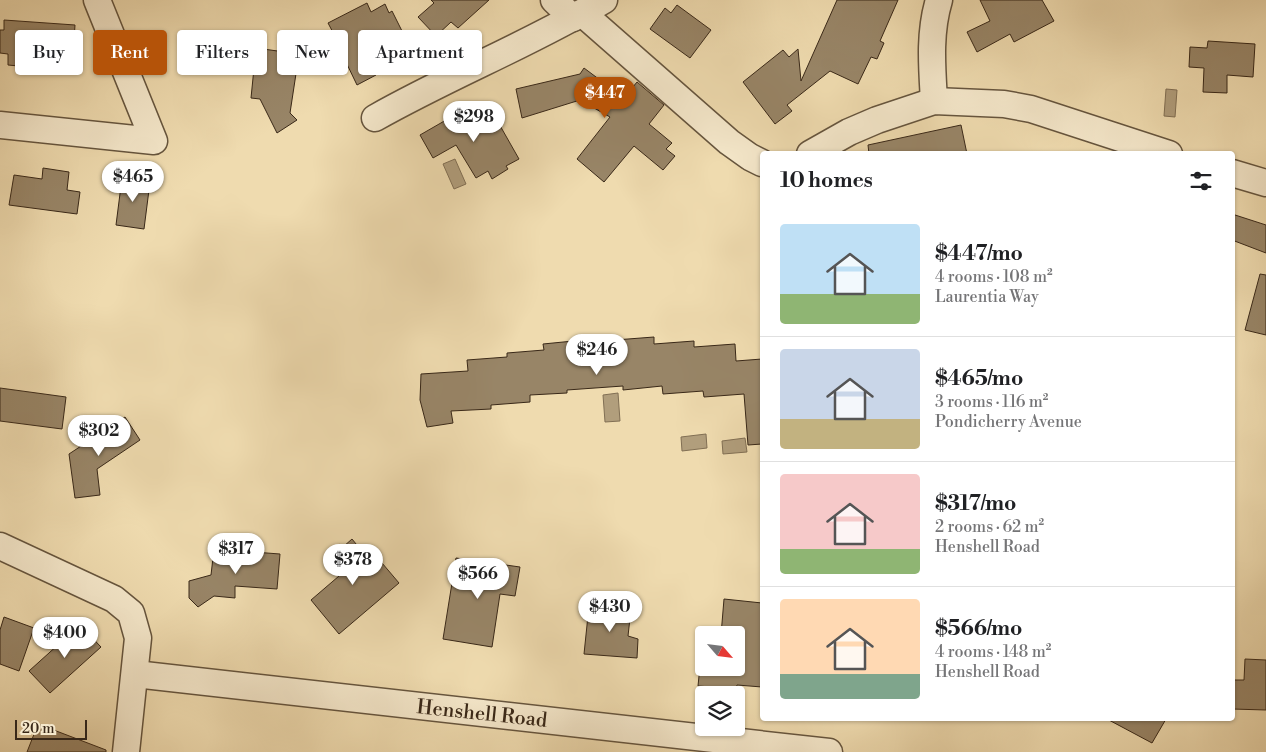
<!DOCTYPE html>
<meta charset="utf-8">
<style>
:root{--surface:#fff;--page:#f6f6f6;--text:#202124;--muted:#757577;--line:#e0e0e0;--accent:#b45309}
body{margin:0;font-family:"Libre Bodoni",serif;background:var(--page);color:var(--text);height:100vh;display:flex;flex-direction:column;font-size:19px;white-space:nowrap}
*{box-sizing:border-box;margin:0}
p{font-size:16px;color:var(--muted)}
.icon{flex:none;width:28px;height:28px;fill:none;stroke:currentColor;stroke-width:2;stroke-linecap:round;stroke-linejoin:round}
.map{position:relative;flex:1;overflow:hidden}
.side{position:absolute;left:760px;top:151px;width:475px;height:570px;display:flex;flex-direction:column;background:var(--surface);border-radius:5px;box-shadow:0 1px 4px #0004}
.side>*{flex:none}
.guide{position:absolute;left:15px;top:30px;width:475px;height:45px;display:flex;gap:10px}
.needle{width:32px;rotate:118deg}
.buttons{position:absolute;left:695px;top:626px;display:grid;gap:10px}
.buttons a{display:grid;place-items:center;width:50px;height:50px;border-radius:5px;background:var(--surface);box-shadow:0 1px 4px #0004;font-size:25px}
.scale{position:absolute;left:15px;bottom:12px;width:72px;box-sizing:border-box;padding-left:5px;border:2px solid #392818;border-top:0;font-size:14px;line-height:18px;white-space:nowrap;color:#392818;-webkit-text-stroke:4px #f5e8cb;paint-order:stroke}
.price{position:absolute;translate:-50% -42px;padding:0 11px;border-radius:18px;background:#fff;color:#222;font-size:16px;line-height:32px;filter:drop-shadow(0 1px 2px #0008)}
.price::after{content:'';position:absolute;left:50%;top:30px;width:15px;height:11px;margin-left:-8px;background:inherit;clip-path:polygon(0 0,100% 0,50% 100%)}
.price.selected{background:var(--accent);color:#fff}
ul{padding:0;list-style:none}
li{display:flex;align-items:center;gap:15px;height:125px;padding:0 20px}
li+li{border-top:1px solid var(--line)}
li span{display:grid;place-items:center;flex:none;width:140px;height:100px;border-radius:5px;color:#555}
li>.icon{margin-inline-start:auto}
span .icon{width:60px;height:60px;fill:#fffc;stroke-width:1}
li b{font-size:21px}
h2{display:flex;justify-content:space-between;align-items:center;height:60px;padding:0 20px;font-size:21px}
.pill{padding:0 18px;border-radius:5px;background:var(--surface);box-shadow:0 1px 4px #0004;font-size:18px;line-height:45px}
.pill.selected{background:var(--accent);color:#fff}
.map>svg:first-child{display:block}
</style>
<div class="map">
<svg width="1266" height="752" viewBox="0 0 1266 752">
<rect width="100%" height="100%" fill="#efdbaf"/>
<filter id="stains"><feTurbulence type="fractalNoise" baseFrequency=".004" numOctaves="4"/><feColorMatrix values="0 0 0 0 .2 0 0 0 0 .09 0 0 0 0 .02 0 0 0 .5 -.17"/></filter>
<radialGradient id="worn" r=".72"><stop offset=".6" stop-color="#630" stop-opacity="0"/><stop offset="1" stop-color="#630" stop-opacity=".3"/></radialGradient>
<g fill="#b19e7c" stroke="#816f54">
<polygon points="1166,89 1177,90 1175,117 1164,116"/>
<polygon points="455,159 466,184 454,189 443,164"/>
<polygon points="618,393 620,421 605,422 603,395"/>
<polygon points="706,434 707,448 682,451 681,437"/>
<polygon points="745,438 747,452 723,454 722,441"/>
</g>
<g fill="#988567" stroke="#392818">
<polygon points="431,0 489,0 458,28 451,22 436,36 418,17 434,3"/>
<polygon points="837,0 898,0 880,41 884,43 877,59 871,57 858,84 830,71 787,105 792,111 775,124 743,82 783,50 789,57 798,49 801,81"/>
<polygon points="980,0 1042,0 1054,21 1014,42 1010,34 977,52 967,32 990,21"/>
<polygon points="367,3 371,12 385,4 389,13 392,11 404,35 366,54 376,75 357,85 344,58 335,63 327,45 337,40 328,23"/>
<polygon points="677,5 711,30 690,58 650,29 665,8 671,13"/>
<polygon points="4,20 75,25 72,71 8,65 8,54 0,53 0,30 4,30"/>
<polygon points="1208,41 1255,44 1253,77 1227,75 1227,93 1203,92 1204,68 1189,67 1190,47 1207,48"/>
<polygon points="256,48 299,54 290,113 297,120 277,133 260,99 251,98"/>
<polygon points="584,68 624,98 637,82 664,105 649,124 672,143 666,149 675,156 663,170 634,146 604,182 577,159 610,117 580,100 522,118 516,89 580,74"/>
<polygon points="490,108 519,159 506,166 508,169 492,179 488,171 476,178 456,145 433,158 420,135 453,116 458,126"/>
<polygon points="961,125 967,154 869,154 868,145"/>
<polygon points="43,168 69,172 67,190 80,192 77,214 9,205 14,175 42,179"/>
<polygon points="122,178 150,182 144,229 116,225"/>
<polygon points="1232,214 1266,225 1266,253 1232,240"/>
<polygon points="1260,274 1266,275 1266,335 1245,330"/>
<polygon points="614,337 615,340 654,337 654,344 694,341 694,347 735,344 736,361 762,359 762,444 748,445 744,394 704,397 703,391 663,394 662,386 623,390 623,386 567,390 567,393 530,395 530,402 491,405 491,409 451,411 453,423 427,427 420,400 421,374 468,371 467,360 507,357 507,353 544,350 543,344"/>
<polygon points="0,388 66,397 62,429 0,421"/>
<polygon points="125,417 140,440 97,469 100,495 75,498 69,454"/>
<polygon points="352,539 365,555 371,550 399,583 339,634 311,600 339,576 324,558 340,544 343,547"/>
<polygon points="214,549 280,554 277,589 235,586 235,598 214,596 198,607 189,598 189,581 211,575"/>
<polygon points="456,558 520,567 515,596 500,594 492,647 443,639"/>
<polygon points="724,599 762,603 762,687 737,685 736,689 698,686 703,636 704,668 736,668 736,635 721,635"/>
<polygon points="589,606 631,609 628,636 638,639 637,658 584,654"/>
<polygon points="4,617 34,628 19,671 0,664 0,630"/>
<polygon points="80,625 101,647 50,693 29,671"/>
<polygon points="1245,659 1266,660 1266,710 1232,709 1232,680 1244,680"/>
<polygon points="1107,719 1166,719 1152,743"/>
<polygon points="38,724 106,750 106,752 27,752"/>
</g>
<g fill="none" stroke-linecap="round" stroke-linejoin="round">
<g stroke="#66553e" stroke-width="29">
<g id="street">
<polyline points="554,0 573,18"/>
<polyline points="582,13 729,142 750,157 762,163"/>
<path d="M934,101C932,67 929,33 939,0"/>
<path d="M375,118C449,76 530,44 604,0"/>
<polyline points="0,125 154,141 97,0"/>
<polyline points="810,154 849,132 877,120 934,101 1004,104 1031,109 1169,154"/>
<polyline points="1232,173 1266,183"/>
<polyline points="0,546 114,599 131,613 138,638 126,752"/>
<polyline points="135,674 829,752"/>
</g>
</g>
<use href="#street" stroke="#f5e8cb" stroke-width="26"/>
</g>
<g text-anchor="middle" stroke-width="4" stroke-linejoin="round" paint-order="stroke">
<g font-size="20" fill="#392818" stroke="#f5e8cb">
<text transform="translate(482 713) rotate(6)" y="7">Henshell Road</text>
</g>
</g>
<rect width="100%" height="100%" filter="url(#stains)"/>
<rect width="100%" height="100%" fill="url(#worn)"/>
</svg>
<div class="buttons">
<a><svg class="needle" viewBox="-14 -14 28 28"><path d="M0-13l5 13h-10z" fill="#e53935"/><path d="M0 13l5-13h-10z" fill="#757577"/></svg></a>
<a><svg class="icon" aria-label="layers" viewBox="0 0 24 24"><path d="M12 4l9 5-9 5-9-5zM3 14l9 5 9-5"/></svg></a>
</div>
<div class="scale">20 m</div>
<b class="price selected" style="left:605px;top:119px">$447</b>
<b class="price" style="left:474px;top:143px">$298</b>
<b class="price" style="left:133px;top:203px">$465</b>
<b class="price" style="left:597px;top:376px">$246</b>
<b class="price" style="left:99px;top:457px">$302</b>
<b class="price" style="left:236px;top:575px">$317</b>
<b class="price" style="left:353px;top:586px">$378</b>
<b class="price" style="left:478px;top:600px">$566</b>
<b class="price" style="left:610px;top:633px">$430</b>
<b class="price" style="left:65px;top:659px">$400</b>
<div class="guide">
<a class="pill">Buy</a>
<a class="pill selected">Rent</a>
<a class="pill">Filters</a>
<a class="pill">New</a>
<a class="pill">Apartment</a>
</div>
<section class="side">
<h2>10 homes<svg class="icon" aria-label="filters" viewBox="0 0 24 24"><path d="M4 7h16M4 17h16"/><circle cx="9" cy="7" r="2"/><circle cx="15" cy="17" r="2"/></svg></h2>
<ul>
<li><span style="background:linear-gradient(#bfe0f5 70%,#8fb573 0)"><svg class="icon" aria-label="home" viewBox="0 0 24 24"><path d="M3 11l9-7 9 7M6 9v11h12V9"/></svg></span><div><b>$447/mo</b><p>4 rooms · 108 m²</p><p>Laurentia Way</p></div></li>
<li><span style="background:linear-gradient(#c9d6e8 70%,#c2b280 0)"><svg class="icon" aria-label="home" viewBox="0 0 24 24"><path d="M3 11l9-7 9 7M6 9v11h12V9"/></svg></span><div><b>$465/mo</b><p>3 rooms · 116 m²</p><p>Pondicherry Avenue</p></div></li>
<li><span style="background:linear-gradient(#f6c9c9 75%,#8fb573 0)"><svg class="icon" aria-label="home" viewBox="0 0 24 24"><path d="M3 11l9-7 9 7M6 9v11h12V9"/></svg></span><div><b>$317/mo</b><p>2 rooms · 62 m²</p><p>Henshell Road</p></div></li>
<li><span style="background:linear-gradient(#ffd9b3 75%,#7fa58c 0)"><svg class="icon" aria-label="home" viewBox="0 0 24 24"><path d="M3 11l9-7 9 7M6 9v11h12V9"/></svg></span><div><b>$566/mo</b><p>4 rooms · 148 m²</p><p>Henshell Road</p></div></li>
</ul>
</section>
</div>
